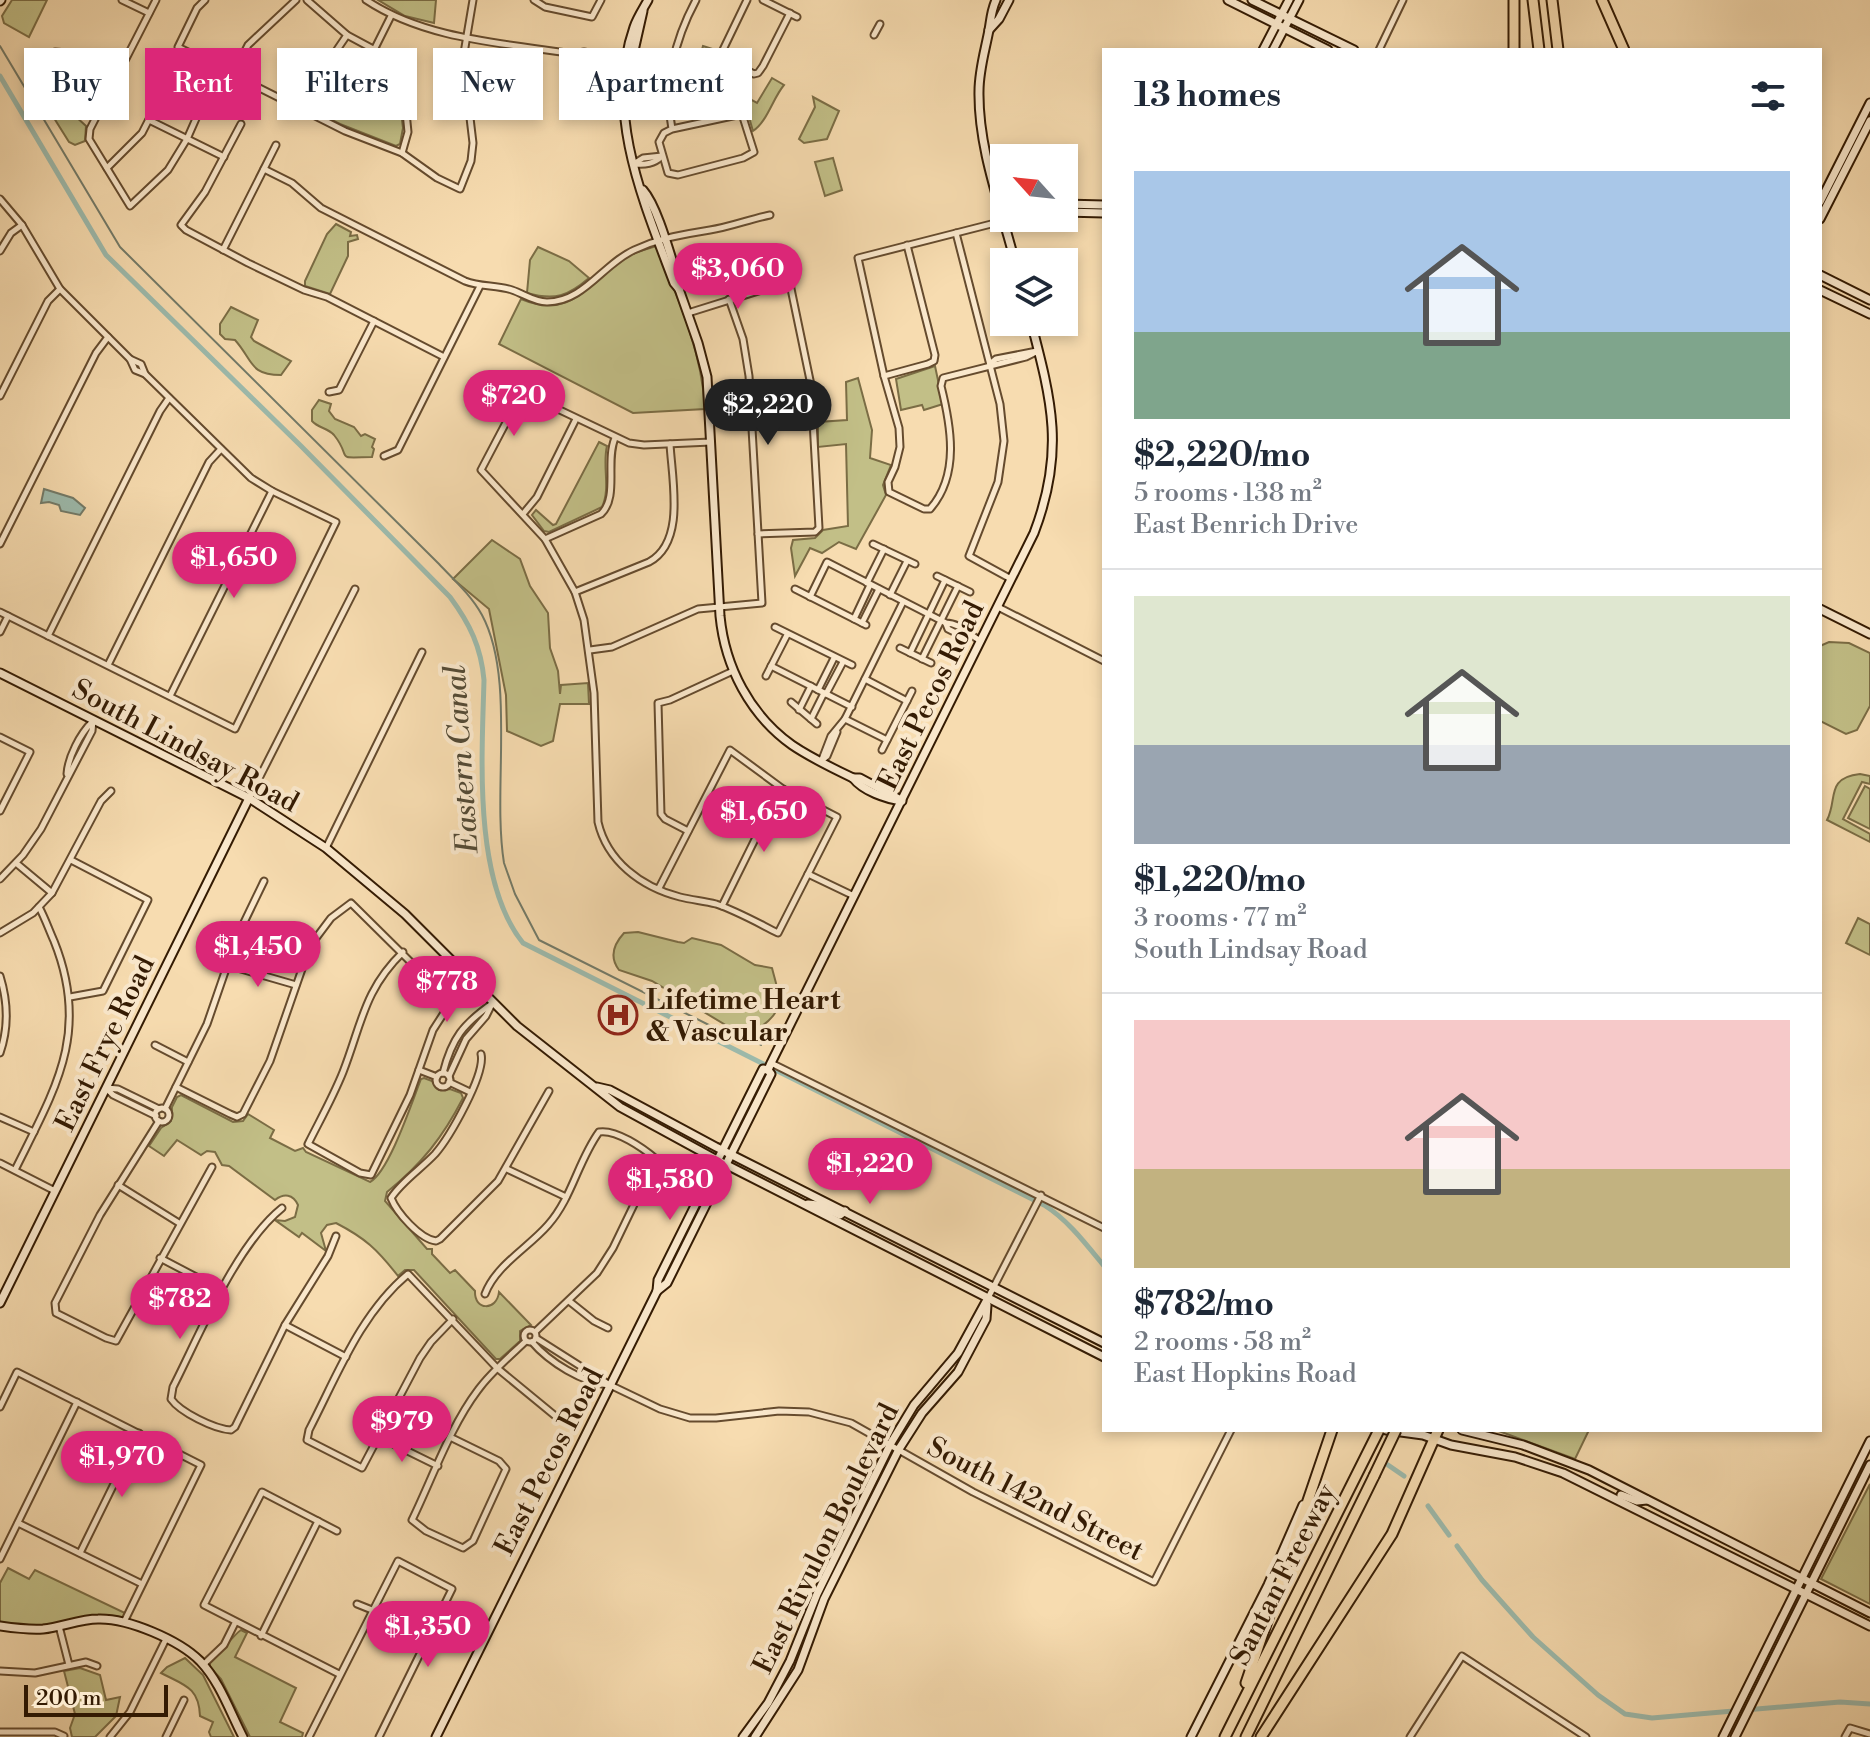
<!DOCTYPE html>
<meta charset="utf-8">
<style>
:root{--surface:#fff;--page:#f2f2f3;--text:#1f2937;--muted:#747a83;--line:#e0e1e3;--accent:#db2777}
body{margin:0;font-family:"Libre Bodoni",serif;background:var(--page);color:var(--text);height:100vh;display:flex;flex-direction:column;font-size:30px;white-space:nowrap}
*{box-sizing:border-box;margin:0}
p{font-size:26px;color:var(--muted)}
.icon{flex:none;width:44px;height:44px;fill:none;stroke:currentColor;stroke-width:2;stroke-linecap:round;stroke-linejoin:round}
.map{position:relative;flex:1;overflow:hidden}
.details{position:absolute;left:1102px;top:48px;width:720px;height:1384px;display:flex;flex-direction:column;background:var(--surface);border-radius:0px;box-shadow:0 4px 12px #0003}
.details>*{flex:none}
.hud{position:absolute;left:24px;top:48px;width:760px;height:72px;display:flex;gap:16px}
.needle{width:52px;rotate:297deg}
.tools{position:absolute;left:990px;top:144px;display:grid;gap:16px}
.tools a{display:grid;place-items:center;width:88px;height:88px;border-radius:0px;background:var(--surface);box-shadow:0 4px 12px #0003;font-size:40px}
.scale{position:absolute;left:24px;bottom:20px;width:144px;box-sizing:border-box;padding-left:8px;border:4px solid #341b03;border-top:0;font-size:22px;line-height:28px;white-space:nowrap;color:#341b03;-webkit-text-stroke:6px #fae8cc;paint-order:stroke}
.price{position:absolute;translate:-50% -68px;padding:0 18px;border-radius:28px;background:var(--accent);color:#fff;font-size:26px;line-height:52px;filter:drop-shadow(0 2px 4px #0008)}
.price::after{content:'';position:absolute;left:50%;top:48px;width:24px;height:18px;margin-left:-12px;background:inherit;clip-path:polygon(0 0,100% 0,50% 100%)}
.price.active{background:#222;color:#fff}
ul{padding:0;list-style:none}
li{display:grid;align-content:center;gap:16px;height:424px;padding:0 32px}
li+li{border-top:2px solid var(--line)}
li span{display:grid;place-items:center;height:248px;border-radius:0px;color:#555}
li>.icon{margin-inline-start:auto}
span .icon{width:144px;height:144px;fill:#fffc;stroke-width:1}
li b{font-size:34px}
h2{display:flex;justify-content:space-between;align-items:center;height:96px;padding:0 32px;font-size:34px}
.pill{padding:0 28px;border-radius:0px;background:var(--surface);box-shadow:0 4px 12px #0003;font-size:28px;line-height:72px}
.pill.active{background:var(--accent);color:#fff}
.map>svg:first-child{display:block}
</style>
<div class="map">
<svg width="1870" height="1737" viewBox="0 0 1870 1737">
<rect width="100%" height="100%" fill="#f7dcb0"/>
<filter id="stains"><feTurbulence type="fractalNoise" baseFrequency=".0025" numOctaves="4"/><feColorMatrix values="0 0 0 0 .2 0 0 0 0 .09 0 0 0 0 .02 0 0 0 .5 -.17"/></filter>
<radialGradient id="worn" r=".72"><stop offset=".6" stop-color="#630" stop-opacity="0"/><stop offset="1" stop-color="#630" stop-opacity=".3"/></radialGradient>
<g fill="#c2bf87" stroke="#7b6d45" stroke-width="2">
<polygon points="12,0 47,0 29,37 4,23 2,16"/>
<polygon points="378,0 436,0 434,23 405,16"/>
<path d="M703,46L716,50L704,74L757,103L772,78L784,85C773,98 767,122 753,131L748,114L741,109L704,118L698,95L673,98L676,77L694,78Z"/>
<polygon points="359,76 367,78 371,111 401,112 403,128 400,144 396,146 340,124 306,107 304,103 319,81 344,95"/>
<polygon points="53,82 60,85 75,82 82,94 74,115 86,126 85,141 75,145 69,142 44,102 49,83"/>
<polygon points="813,97 839,111 827,139 804,143 799,139 815,107"/>
<polygon points="833,158 842,190 825,196 815,162"/>
<polygon points="336,224 351,232 350,236 357,235 358,239 348,242 348,256 330,294 305,286 305,281 327,234"/>
<path d="M656,246C678,298 702,351 705,409L633,413L499,344L521,299C574,321 588,281 626,257C635,252 647,249 656,246Z"/>
<path d="M538,247L569,261L589,278C568,296 555,301 527,293L530,260Z"/>
<path d="M231,307L258,320L251,337L254,341L291,361L281,375C249,375 253,360 235,340L225,339L220,334V324Z"/>
<polygon points="935,366 943,404 924,410 922,405 901,410 896,379"/>
<polygon points="858,378 872,430 870,458 891,465 883,485 886,495 856,549 839,542 822,553 810,548 795,576 791,548 793,540 815,538 823,530 848,526 846,444 818,447 818,422 847,420 846,382"/>
<path d="M319,400L331,404L329,411L335,419L354,427L361,436L365,434L375,439L372,447L374,449L372,457C331,458 354,460 334,435C328,428 318,428 312,421V410Z"/>
<path d="M599,442L607,446C602,466 611,488 602,507L549,532L544,531L532,515L536,510L553,525L556,524Z"/>
<polygon points="492,540 520,559 530,586 548,613 550,648 558,671 560,694 561,685 588,683 589,704 560,704 553,741 541,746 507,731 506,695 489,609 453,579"/>
<polygon points="1829,642 1849,643 1870,653 1870,706 1857,730 1846,734 1820,721 1820,646"/>
<path d="M1860,774L1870,776V784L1862,782L1843,819L1870,834V842L1827,820C1838,799 1825,778 1860,774Z"/>
<polygon points="1865,786 1870,789 1870,829 1848,818"/>
<polygon points="1858,918 1870,924 1870,955 1846,943"/>
<path d="M638,932L678,942L684,943L692,938L721,945L755,965L772,968C779,996 787,1010 759,1028L729,1027L652,981L619,970C609,957 613,945 624,933Z"/>
<path d="M424,1078L432,1081L439,1090L450,1089L461,1093L463,1098C443,1137 421,1165 387,1192L385,1201L427,1249H432V1254L450,1273L455,1270L475,1291C474,1311 497,1311 499,1292L531,1325L520,1331V1341L500,1359H496L414,1270H405L398,1276C377,1249 365,1238 336,1223L327,1225L321,1233L326,1251L302,1233L299,1237L275,1220L285,1221L295,1217L298,1205C293,1194 284,1193 275,1200L229,1166L222,1165L215,1152L207,1151L201,1155L177,1140L164,1156L149,1146L161,1128L171,1121L172,1107L177,1097L181,1095L233,1122L243,1121L248,1114L274,1130L270,1138L295,1151L303,1148L306,1152L370,1182C389,1172 412,1102 421,1079Z"/>
<polygon points="1496,1430 1589,1430 1575,1459"/>
<polygon points="1870,1484 1870,1604 1821,1579"/>
<polygon points="8,1568 29,1579 35,1570 127,1614 124,1622 99,1619 43,1629 0,1626 0,1583"/>
<path d="M241,1630L247,1633L235,1657L296,1688L280,1722L303,1733L302,1737H250L221,1679L210,1667V1663C220,1654 233,1635 241,1630Z"/>
<path d="M185,1658L203,1675L234,1737H211L209,1732L213,1722L200,1716C199,1687 184,1685 161,1673L167,1667Z"/>
<polygon points="80,1668 100,1675 106,1700 120,1697 116,1716 95,1737 72,1737 70,1728 75,1714 64,1671"/>
</g>
<polygon fill="#9dbbad" stroke="#737b69" stroke-width="2" points="44,489 73,498 85,508 80,515 61,511 59,505 49,502 41,503"/>
<g fill="none" stroke-linecap="round" stroke-linejoin="round">
<path stroke="#737b69" stroke-width="2" d="M0,46L120,247L439,564C454,580 471,595 482,615C516,678 492,790 504,863L515,894L539,940L739,1040L754,1041L761,1045"/>
<g stroke="#9dbbad" stroke-width="5">
<path d="M0,76L106,255L300,445L450,597C470,624 481,647 484,680C482,757 473,881 523,943L1044,1205C1068,1220 1086,1244 1104,1266"/>
<polyline points="1388,1465 1404,1476"/>
<polyline points="1428,1506 1449,1535"/>
<polyline points="1457,1546 1482,1580 1533,1637 1598,1695 1625,1714 1652,1718 1840,1702 1870,1704"/>
</g>
<g stroke="#654b2e" stroke-width="9">
<g id="street">
<polyline points="122,0 149,13"/>
<polyline points="156,0 90,129 89,139 130,206 168,170 187,139 202,105"/>
<polyline points="205,0 197,8 178,47 345,131 402,153 437,178 460,189 471,161 473,143 463,59 473,0"/>
<polyline points="307,0 347,35 401,64 408,132 402,153"/>
<path d="M366,0C426,40 504,43 574,54L583,59L626,66"/>
<polyline points="534,0 545,7 592,17 601,0"/>
<polyline points="747,0 720,56 754,74 758,73 763,66 790,13"/>
<polyline points="763,0 797,17"/>
<polyline points="874,35 880,24"/>
<polyline points="374,50 391,16"/>
<polyline points="1379,50 1403,0"/>
<polyline points="55,52 68,53 117,79"/>
<polyline points="574,54 584,52 627,60"/>
<polyline points="233,75 248,45 296,0"/>
<polyline points="298,107 347,35"/>
<polyline points="149,120 224,157"/>
<polyline points="241,124 205,192 181,225 186,230 248,263 304,290 327,297 444,357"/>
<path d="M672,129L742,114L754,152L743,158L678,175L668,173L659,142L664,133L672,129C663,85 675,39 696,0"/>
<polyline points="635,163 643,158 662,156"/>
<path d="M634,164C645,165 654,164 662,156"/>
<polyline points="107,168 142,133 167,84"/>
<path d="M264,169L292,183L321,208L465,281C480,287 496,285 512,290C524,294 534,302 547,302C584,302 603,264 634,250C662,237 681,235 710,230C730,227 750,219 770,215"/>
<polyline points="0,199 22,225 60,289 130,359 135,370 145,374"/>
<path d="M1003,221L858,258L884,376L899,428L900,447L895,467L888,482L889,492L924,509H930C960,475 951,426 941,386L943,378L1026,357L1038,351"/>
<polyline points="956,233 1000,404 1004,441 998,482 969,556 1011,579"/>
<polyline points="223,250 276,145"/>
<polyline points="0,251 11,233 22,225"/>
<polyline points="688,313 787,282 790,284 811,385 819,528 815,532 758,534"/>
<polyline points="990,364 996,359 1037,351"/>
<polyline points="884,376 928,364 934,361 935,355 907,245"/>
<polyline points="329,392 339,390 374,321"/>
<polyline points="0,396 48,301 60,289"/>
<polyline points="384,456 398,450 480,286"/>
<polyline points="523,514 537,497 576,419"/>
<path d="M545,539L601,514C619,497 605,462 615,438"/>
<polyline points="0,544 96,353 108,337"/>
<polyline points="873,544 915,564"/>
<polyline points="937,576 970,592"/>
<polyline points="867,583 884,549"/>
<polyline points="795,589 866,625"/>
<path d="M575,592L649,562C686,542 672,480 670,444"/>
<polyline points="890,595 907,561"/>
<path d="M810,597L827,562L946,623C960,623 969,635 981,641"/>
<polyline points="998,607 1104,661"/>
<polyline points="0,612 235,729 336,522 272,491 251,478 145,374 141,364 130,359"/>
<polyline points="854,619 870,585"/>
<polyline points="862,623 879,589"/>
<polyline points="946,624 948,629 966,638 971,636"/>
<polyline points="775,627 852,665"/>
<polyline points="0,632 8,616"/>
<polyline points="48,636 160,411 169,398"/>
<polyline points="900,648 931,663"/>
<polyline points="590,650 612,647 698,609 762,603 749,376 743,339 729,299"/>
<polyline points="910,653 945,580"/>
<polyline points="922,659 958,586"/>
<polyline points="108,665 209,462 221,449"/>
<polyline points="771,666 852,707"/>
<polyline points="766,676 787,635"/>
<polyline points="865,679 907,701"/>
<polyline points="818,690 834,658"/>
<polyline points="826,694 843,662"/>
<polyline points="170,696 272,491"/>
<polyline points="791,702 817,724"/>
<polyline points="799,710 811,686"/>
<polyline points="811,719 824,693"/>
<polyline points="845,719 887,740"/>
<polyline points="0,737 30,752 0,811"/>
<polyline points="882,750 912,691"/>
<polyline points="821,761 827,756 837,732"/>
<polyline points="821,762 831,736 845,719 903,602"/>
<path d="M67,774C68,757 80,734 92,722"/>
<polyline points="249,798 355,589"/>
<polyline points="688,831 665,819 661,814 658,703 670,700 733,671"/>
<polyline points="326,848 422,652"/>
<polyline points="16,863 52,893"/>
<polyline points="808,874 854,896"/>
<polyline points="0,879 23,855 41,829 92,731 93,720"/>
<path d="M659,888L730,750L783,789L837,817L778,933C758,923 737,911 716,904C704,901 692,900 680,897C641,887 607,861 598,822L594,693L584,620L575,592L545,539L481,470L522,392L629,443L644,445L711,442"/>
<polyline points="722,906 769,811 783,789"/>
<polyline points="0,933 33,913 52,893 101,801 111,791"/>
<polyline points="227,965 296,985"/>
<path d="M0,976C8,1002 9,1027 0,1053"/>
<polyline points="70,997 103,991 148,900 71,860"/>
<polyline points="155,1045 188,1062"/>
<path d="M481,1054C486,1074 449,1138 435,1154C421,1169 402,1181 391,1198C397,1213 420,1239 436,1241L440,1239L498,1181L549,1091"/>
<polyline points="771,1063 1104,1228"/>
<polyline points="419,1070 437,1077"/>
<path d="M443,1073C452,1038 463,1024 493,1003"/>
<circle cx="443" cy="1080" r="7"/>
<polyline points="449,1076 466,1039 486,1016 492,1004"/>
<polyline points="449,1082 470,1092"/>
<path d="M176,1087L230,1114L237,1117L243,1114L270,1061L310,946L331,918L351,903L451,1002L433,1030L410,1095L371,1175L360,1173L308,1144C320,1120 333,1097 343,1072C362,1023 364,990 403,952"/>
<polyline points="106,1088 118,1089 159,1109"/>
<polyline points="107,1089 113,1095 156,1116"/>
<circle cx="162" cy="1115" r="7"/>
<polyline points="165,1109 207,1024 237,937 264,881"/>
<polyline points="0,1117 34,1132"/>
<polyline points="159,1121 100,1215 55,1303 56,1313 106,1338 116,1341 212,1167"/>
<polyline points="0,1163 55,1191"/>
<polyline points="507,1169 566,1197"/>
<path d="M15,1170C55,1089 91,1033 54,941C49,930 45,918 39,907"/>
<polyline points="118,1185 179,1223"/>
<path d="M282,1208C236,1245 200,1334 173,1387L171,1399C180,1412 214,1429 231,1430L235,1427L285,1325L328,1256L336,1236"/>
<polyline points="160,1258 223,1291"/>
<path d="M485,1294C496,1265 528,1248 548,1225C572,1198 578,1161 599,1132C616,1129 643,1148 656,1159L613,1248L597,1273L535,1332"/>
<polyline points="988,1298 1041,1195"/>
<polyline points="569,1301 594,1321 608,1328"/>
<path d="M453,1319L431,1342L420,1358L362,1468L307,1440L309,1430C337,1376 360,1314 408,1274L497,1368L559,1419"/>
<polyline points="285,1325 346,1357"/>
<circle cx="530" cy="1336" r="6"/>
<polyline points="536,1338 610,1385 660,1409 690,1418 716,1418 779,1411 809,1412 851,1423 973,1492 1154,1582 1231,1430"/>
<path d="M532,1342C549,1362 583,1383 609,1385"/>
<polyline points="0,1407 17,1372 201,1465 124,1622"/>
<polyline points="379,1437 438,1466"/>
<path d="M452,1438L499,1461L506,1469L473,1541L463,1548L426,1531L412,1520C432,1479 450,1427 478,1390C491,1372 509,1357 526,1341"/>
<polyline points="18,1523 142,1584"/>
<polyline points="337,1531 262,1492 204,1605 339,1674"/>
<polyline points="80,1553 139,1433"/>
<polyline points="0,1559 77,1402"/>
<polyline points="357,1604 372,1610"/>
<polyline points="59,1626 69,1665"/>
<polyline points="261,1636 318,1521"/>
<polyline points="203,1665 224,1645 235,1623"/>
<polyline points="0,1671 35,1673 86,1662 97,1666"/>
<polyline points="0,1732 55,1732 64,1736"/>
<polyline points="110,1737 130,1712 166,1639"/>
<polyline points="166,1737 184,1700"/>
<polyline points="309,1737 398,1561 452,1589 379,1737"/>
<polyline points="1410,1737 1462,1656 1586,1737"/>
<polyline points="1845,1737 1850,1728 1870,1734"/>
</g>
</g>
<g stroke="#341b03" stroke-width="11">
<g id="secondary">
<path d="M648,0C643,9 637,18 634,27C604,113 644,203 674,283L679,289L698,343L707,377L720,616C725,667 750,715 792,745C811,758 832,768 853,778C863,791 886,799 902,801"/>
<path d="M996,0C991,11 991,19 989,30C985,51 979,70 979,91C978,149 1001,207 1015,262"/>
<polyline points="1228,0 1328,50"/>
<polyline points="1252,0 1354,50"/>
<polyline points="0,1 1,0"/>
<polyline points="989,30 999,19 1009,0"/>
<polyline points="1263,50 1289,0"/>
<polyline points="1273,50 1299,0"/>
<polyline points="626,114 629,107 631,64 643,11"/>
<path d="M643,190C658,207 671,258 679,282V289"/>
<polyline points="1820,202 1870,103"/>
<polyline points="1064,204 1104,205"/>
<polyline points="1064,212 1104,213"/>
<polyline points="1820,219 1870,121"/>
<polyline points="1004,221 1016,222 1033,218"/>
<polyline points="1820,275 1870,300"/>
<polyline points="1820,290 1870,314"/>
<polyline points="1820,609 1870,634"/>
<polyline points="0,673 249,798 326,848 405,914 517,1026 620,1107 717,1160 1104,1357"/>
<polyline points="853,778 860,778 901,800"/>
<polyline points="597,1087 610,1090 716,1147 1104,1343"/>
<polyline points="808,1204 818,1205 840,1215 845,1211"/>
<path d="M657,1291L667,1283L771,1074L768,1070L771,1063L1034,533C1065,452 1052,402 1031,322"/>
<polyline points="0,1303 249,798"/>
<polyline points="1386,1430 1423,1435 1451,1445 1515,1457 1563,1473 1870,1626"/>
<polyline points="1462,1430 1523,1445 1589,1470 1870,1613"/>
<polyline points="1621,1495 1637,1501 1647,1500"/>
<path d="M0,1626C14,1628 29,1630 43,1629C62,1627 80,1619 98,1619C128,1618 179,1640 200,1661C220,1682 230,1712 243,1737"/>
<polyline points="436,1737 657,1291 658,1280 763,1069 768,1070"/>
<polyline points="743,1737 768,1703 790,1661 817,1594 891,1443 914,1405 958,1353 988,1298"/>
<polyline points="755,1737 798,1670 824,1599 899,1449 922,1413 958,1372 986,1319 987,1305"/>
<polyline points="1191,1737 1268,1585 1303,1505"/>
<polyline points="1723,1737 1870,1441"/>
<polyline points="1735,1737 1870,1465"/>
</g>
</g>
<g stroke="#341b03" stroke-width="13">
<g id="highway">
<polyline points="1514,0 1514,50"/>
<polyline points="1533,0 1539,50"/>
<polyline points="1552,0 1558,50"/>
<polyline points="1602,0 1624,50"/>
<polyline points="1246,1683 1332,1430"/>
<polyline points="1225,1737 1379,1430"/>
<polyline points="1246,1737 1374,1476"/>
<polyline points="1261,1737 1392,1534 1438,1430"/>
</g>
</g>
<use href="#street" stroke="#fae8cc" stroke-width="5"/>
<use href="#secondary" stroke="#fae8cc" stroke-width="7"/>
<use href="#highway" stroke="#f7dcb0" stroke-width="9"/>
<g stroke="#341b03" stroke-width="13" stroke-linecap="butt">
<polyline id="highway-bridge" points="1374,1476 1396,1430"/>
</g>
<use href="#highway-bridge" stroke="#f7dcb0" stroke-width="9"/>
</g>
<defs>
<g id="hospital-ring" transform="scale(2)"><circle r="9.5" fill="#fae8cc" stroke="#8f2418" stroke-width="1.5"/><path d="M-5-5h3v3.5h4V-5h3V5h-3V1.5h-4V5h-3Z" fill="#8f2418"/></g>
</defs>
<g fill-rule="evenodd">
<use href="#hospital-ring" x="618" y="1015"/>
</g>
<g text-anchor="middle" stroke-width="8" stroke-linejoin="round" paint-order="stroke">
<g font-size="28" fill="#341b03" stroke="#fae8cc">
<text transform="translate(930 695) rotate(-64)" y="10">East Pecos Road</text>
<text transform="translate(186 745) rotate(28)" y="10">South Lindsay Road</text>
<text transform="translate(104 1043) rotate(-64)" y="10">East Frye Road</text>
<text transform="translate(548 1461) rotate(-63)" y="10">East Pecos Road</text>
<text transform="translate(1036 1498) rotate(27)" y="10">South 142nd Street</text>
<text transform="translate(825 1538) rotate(-64)" y="10">East Rivulon Boulevard</text>
<text transform="translate(1282 1574) rotate(-63)" y="10">Santan Freeway</text>
</g>
<g font-size="28" font-weight="bold" fill="#341b03" stroke="#fae8cc" text-anchor="start">
<text x="646" y="1009">Lifetime Heart<tspan x="646" dy="32">&amp; Vascular</tspan></text>
</g>
<g font-size="30" font-style="italic" fill="#544b36" stroke="#fae8cc">
<text transform="translate(461 759) rotate(-94)" y="10">Eastern Canal</text>
</g>
</g>
<rect width="100%" height="100%" filter="url(#stains)"/>
<rect width="100%" height="100%" fill="url(#worn)"/>
</svg>
<div class="tools">
<a><svg class="needle" viewBox="-14 -14 28 28"><path d="M0-13l5 13h-10z" fill="#e53935"/><path d="M0 13l5-13h-10z" fill="#747a83"/></svg></a>
<a><svg class="icon" aria-label="layers" viewBox="0 0 24 24"><path d="M12 4l9 5-9 5-9-5zM3 14l9 5 9-5"/></svg></a>
</div>
<div class="scale">200 m</div>
<b class="price" style="left:738px;top:311px">$3,060</b>
<b class="price" style="left:514px;top:438px">$720</b>
<b class="price active" style="left:768px;top:447px">$2,220</b>
<b class="price" style="left:234px;top:600px">$1,650</b>
<b class="price" style="left:764px;top:854px">$1,650</b>
<b class="price" style="left:258px;top:989px">$1,450</b>
<b class="price" style="left:447px;top:1024px">$778</b>
<b class="price" style="left:870px;top:1206px">$1,220</b>
<b class="price" style="left:670px;top:1222px">$1,580</b>
<b class="price" style="left:180px;top:1341px">$782</b>
<b class="price" style="left:402px;top:1464px">$979</b>
<b class="price" style="left:122px;top:1499px">$1,970</b>
<b class="price" style="left:428px;top:1669px">$1,350</b>
<div class="hud">
<a class="pill">Buy</a>
<a class="pill active">Rent</a>
<a class="pill">Filters</a>
<a class="pill">New</a>
<a class="pill">Apartment</a>
</div>
<section class="details">
<h2>13 homes<svg class="icon" aria-label="filters" viewBox="0 0 24 24"><path d="M4 7h16M4 17h16"/><circle cx="9" cy="7" r="2"/><circle cx="15" cy="17" r="2"/></svg></h2>
<ul>
<li><span style="background:linear-gradient(#a9c7e8 65%,#7fa58c 0)"><svg class="icon" aria-label="home" viewBox="0 0 24 24"><path d="M3 11l9-7 9 7M6 9v11h12V9"/></svg></span><div><b>$2,220/mo</b><p>5 rooms · 138 m²</p><p>East Benrich Drive</p></div></li>
<li><span style="background:linear-gradient(#dfe7d0 60%,#9aa5b1 0)"><svg class="icon" aria-label="home" viewBox="0 0 24 24"><path d="M3 11l9-7 9 7M6 9v11h12V9"/></svg></span><div><b>$1,220/mo</b><p>3 rooms · 77 m²</p><p>South Lindsay Road</p></div></li>
<li><span style="background:linear-gradient(#f6c9c9 60%,#c2b280 0)"><svg class="icon" aria-label="home" viewBox="0 0 24 24"><path d="M3 11l9-7 9 7M6 9v11h12V9"/></svg></span><div><b>$782/mo</b><p>2 rooms · 58 m²</p><p>East Hopkins Road</p></div></li>
</ul>
</section>
</div>
